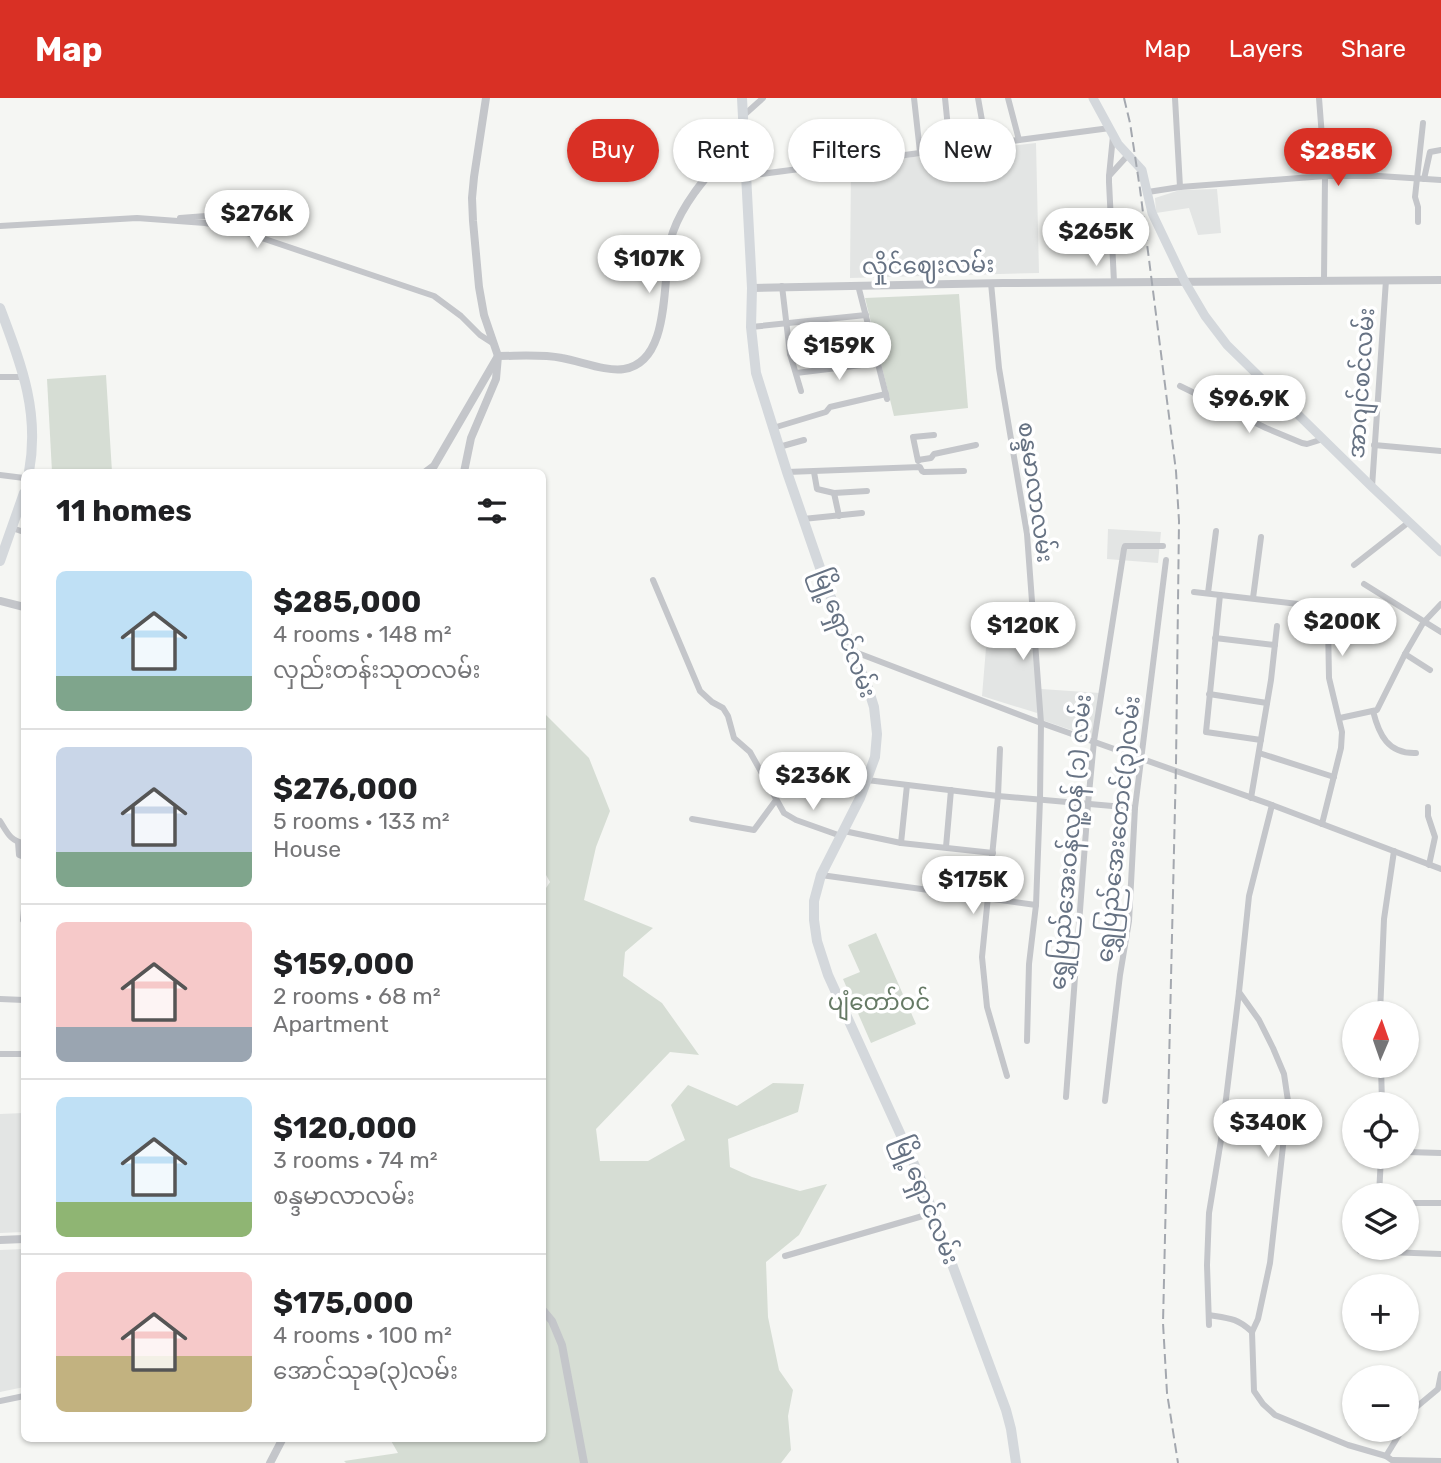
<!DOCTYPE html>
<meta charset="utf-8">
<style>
:root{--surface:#fff;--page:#f2f2f2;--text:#202124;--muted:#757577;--line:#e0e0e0;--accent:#d93025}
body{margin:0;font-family:Rubik,"Noto Sans Myanmar",sans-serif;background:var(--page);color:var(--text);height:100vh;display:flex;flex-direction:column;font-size:26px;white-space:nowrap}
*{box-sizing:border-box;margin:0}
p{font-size:23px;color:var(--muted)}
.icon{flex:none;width:38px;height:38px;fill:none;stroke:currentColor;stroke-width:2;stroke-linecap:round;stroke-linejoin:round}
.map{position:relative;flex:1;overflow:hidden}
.panel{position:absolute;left:21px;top:371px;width:525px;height:973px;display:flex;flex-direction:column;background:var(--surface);border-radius:10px;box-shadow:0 2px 5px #0004}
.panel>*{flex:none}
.banner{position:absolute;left:567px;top:21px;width:665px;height:63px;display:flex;gap:14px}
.needle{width:46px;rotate:2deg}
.fabs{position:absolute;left:1342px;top:903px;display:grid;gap:14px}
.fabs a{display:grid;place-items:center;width:77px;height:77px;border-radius:50%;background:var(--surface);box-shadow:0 2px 5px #0004;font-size:35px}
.price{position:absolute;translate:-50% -60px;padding:0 16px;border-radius:24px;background:#fff;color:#222;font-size:23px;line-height:46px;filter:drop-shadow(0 2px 4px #0008)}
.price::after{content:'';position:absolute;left:50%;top:42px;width:21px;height:16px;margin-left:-10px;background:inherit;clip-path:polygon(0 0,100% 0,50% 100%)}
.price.on{background:var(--accent);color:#fff}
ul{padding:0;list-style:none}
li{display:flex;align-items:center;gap:21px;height:175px;padding:0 35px}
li+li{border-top:2px solid var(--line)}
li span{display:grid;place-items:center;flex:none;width:196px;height:140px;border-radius:10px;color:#555}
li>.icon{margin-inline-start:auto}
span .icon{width:84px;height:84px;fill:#fffc;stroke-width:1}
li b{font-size:30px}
h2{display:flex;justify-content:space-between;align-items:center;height:84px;padding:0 35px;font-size:30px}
.pill{padding:0 24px;border-radius:32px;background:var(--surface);box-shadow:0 2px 5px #0004;font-size:24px;line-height:63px}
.pill.on{background:var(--accent);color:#fff}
header{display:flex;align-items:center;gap:42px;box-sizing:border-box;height:98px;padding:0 35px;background:var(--accent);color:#fff}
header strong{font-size:33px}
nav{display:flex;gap:38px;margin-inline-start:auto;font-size:24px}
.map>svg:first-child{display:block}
</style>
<header>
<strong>Map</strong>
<nav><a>Map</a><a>Layers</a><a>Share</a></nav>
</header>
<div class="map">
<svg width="1441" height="1365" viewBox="0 0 1441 1365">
<rect width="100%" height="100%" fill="#f5f6f3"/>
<g fill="#e3e5e4">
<polygon points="1036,45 1039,175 850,180 851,68 913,59"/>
<polygon points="1217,91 1221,135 1198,137 1189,110 1156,115 1155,100 1180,92"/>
<polygon points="1108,431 1161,434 1158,465 1107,461"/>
<polygon points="986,550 1038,552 1037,615 982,598"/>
<polygon points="1041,591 1100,595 1097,641 1042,622"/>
<polygon points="24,1015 24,1134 0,1135 0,1016"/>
<polygon points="24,1151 24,1289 0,1294 0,1152"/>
</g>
<g fill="#d6ddd4">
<polygon points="959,196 968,310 894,318 865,200"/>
<polygon points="106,277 112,374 52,374 47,281"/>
<polygon points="543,614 589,660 610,713 596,749 584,802 653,830 625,854 623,878 662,905 699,957 670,954 596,1031 600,1063 648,1063 685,1042 671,1007 688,987 737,1008 773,985 804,986 798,1014 728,1041 730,1069 752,1079 800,1093 827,1086 799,1137 766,1164 768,1219 779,1272 793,1292 788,1318 791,1352 781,1365 346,1365 344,1363 398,1355 390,1341 542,1340 542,796 550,784 542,770"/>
<polygon points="876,835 916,926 871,945 843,881 860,874 848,847"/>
</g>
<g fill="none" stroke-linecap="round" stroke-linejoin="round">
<g stroke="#c4c6ca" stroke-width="6">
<polyline points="914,0 920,54"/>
<polyline points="945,0 950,50"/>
<polyline points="978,0 986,45"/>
<polyline points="1008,0 1019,42"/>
<polyline points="1175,0 1180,89"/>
<polyline points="1319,0 1325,78 1324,182"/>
<polyline points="743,18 763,0"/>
<polyline points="746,78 1110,30"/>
<polyline points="1109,78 1113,38"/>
<polyline points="1424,81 1430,54 1441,52"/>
<polyline points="1148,94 1180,89 1325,78 1379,78 1441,82"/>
<polyline points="180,120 206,118"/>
<polyline points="1418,124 1418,109 1415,99 1423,25"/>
<polyline points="0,128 137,120 205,125 232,130 434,198 461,218 480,237 494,246"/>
<polyline points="1114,184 1109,84 1109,78 1128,57"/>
<polyline points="991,185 999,270 1027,436 1041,625 1040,701 1036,807 1029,866 1027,943"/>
<polyline points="858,187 887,301"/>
<polyline points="782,188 790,256 801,293"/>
<polyline points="751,229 866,217"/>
<polyline points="790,256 859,248"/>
<polyline points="796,275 878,265"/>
<polyline points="0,279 24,279"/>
<polyline points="1180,288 1266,330 1302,345 1307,346 1323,341"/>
<polyline points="773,330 826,314 830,309 886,296"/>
<polyline points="1374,347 1441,353"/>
<polyline points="779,349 804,342"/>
<polyline points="918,362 931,360 934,356 976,347"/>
<polyline points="918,363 913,339 934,337"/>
<polyline points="787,374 920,369 922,373 924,374 964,373"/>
<polyline points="814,374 817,391 834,395 867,393"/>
<polyline points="0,377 24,380"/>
<polyline points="1372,389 1386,182"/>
<polyline points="834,395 839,418"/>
<polyline points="803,421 862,415"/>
<polyline points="12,430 24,434"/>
<polyline points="1354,467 1409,424"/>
<polyline points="653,482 700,593 712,604 723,610 728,618 734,640 750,654 784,715 796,722 841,738"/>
<polyline points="1364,486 1441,534"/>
<polyline points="1194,494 1316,508 1324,515 1328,526 1329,580 1342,634 1341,650 1322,726"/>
<polyline points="1208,495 1216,433"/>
<polyline points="1220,497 1206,634 1261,642"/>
<polyline points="1253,500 1261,439"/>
<polyline points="1215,540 1275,547"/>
<polyline points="855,554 1041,625 1272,707 1441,771"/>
<polyline points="1405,556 1430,572"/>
<polyline points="1209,596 1267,605"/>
<path d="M1373,613C1379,637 1388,656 1416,655"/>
<polyline points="1340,620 1377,612 1405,556 1423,525 1441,506"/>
<polyline points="1000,651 998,698 982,859 987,909 1007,978"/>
<polyline points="1259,655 1334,679"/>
<polyline points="867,682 998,698 1135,710"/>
<polyline points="1251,700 1271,582 1277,528"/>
<polyline points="1428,709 1428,718 1435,739 1429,767"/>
<polyline points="692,721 754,732 776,702"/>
<path d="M0,723C7,734 10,743 24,745"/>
<polyline points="844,733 901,745 993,755"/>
<polyline points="18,744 19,757 24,759"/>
<polyline points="901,745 907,687"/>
<polyline points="946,749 951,692"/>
<polyline points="821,777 1036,807"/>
<polyline points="23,822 24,811"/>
<polyline points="1239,894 1259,922 1273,950 1284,976 1288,1003 1270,1165 1258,1221 1252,1234 1254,1293 1263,1306 1275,1317 1348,1347 1386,1358 1396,1365"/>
<polyline points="0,901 24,902"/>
<polyline points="1380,915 1384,821 1394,753"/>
<polyline points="0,956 24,956"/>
<polyline points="1381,968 1382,1006"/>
<polyline points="1066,999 1088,706 1094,643 1124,451 1125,448 1163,448"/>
<polyline points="1105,1003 1120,877 1129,823 1135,710 1166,462"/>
<polyline points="1407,1054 1441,1055"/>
<polyline points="1379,1097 1381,1059"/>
<polyline points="1407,1105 1441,1105"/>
<polyline points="1360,1153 1441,1156"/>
<polyline points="785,1158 933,1115"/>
<path d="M1209,1217C1228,1220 1238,1220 1252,1234"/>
<polyline points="1209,1227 1207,1167 1209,1115 1221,1042 1239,894 1249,798 1272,707"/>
<polyline points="0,1303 24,1298"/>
<polyline points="1407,1323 1414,1311 1438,1291 1441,1276"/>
<polyline points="1386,1358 1402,1332"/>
<polyline points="1393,1362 1441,1363"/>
</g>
<g stroke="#c4c6ca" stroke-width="8">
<polyline points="752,190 1003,185 1441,182"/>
<path d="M426,374L434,368L498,258C519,258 541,256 562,260C580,263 607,274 624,271C675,263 660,170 673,134C686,97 719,66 743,35"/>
<polyline points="464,374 471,340 496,281 498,258 484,217 479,189 473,123 472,100 474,79 486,0"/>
<polyline points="0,503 24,509"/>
<polyline points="0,1142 24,1141"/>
<polyline points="542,1211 552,1223 562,1247 584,1365"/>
<polyline points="270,1365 283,1340"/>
</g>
<polyline stroke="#d4d8dc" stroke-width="9" points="1093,0 1118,46 1142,72 1152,115 1185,184 1205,218 1227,247 1372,389 1441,454"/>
<g stroke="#d4d8dc" stroke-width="10">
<path d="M0,210C21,266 40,313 29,374"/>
<polyline points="0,463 24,395"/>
</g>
<polyline stroke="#d4d8dc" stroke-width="10" points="742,0 752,190 751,229 756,275 787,374 827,490 868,590 874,609 877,636 875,659 860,700 821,777 814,803 814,822 817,843 828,877 919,1077 1006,1312 1011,1331 1016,1365"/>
<polyline stroke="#a4a8af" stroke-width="2" stroke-dasharray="10 5" stroke-linecap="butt" points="1124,0 1130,25 1140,91 1176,373 1179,423 1176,666 1163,1225 1167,1295 1178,1365"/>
</g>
<g text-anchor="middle" stroke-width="7" stroke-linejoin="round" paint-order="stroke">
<g font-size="23" fill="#667283" stroke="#fff">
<text transform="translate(928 167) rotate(-1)" y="8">လှိုင်ဈေးလမ်း</text>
<text transform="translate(1361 285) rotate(-86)" y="8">အာဂျင်စင်လမ်း</text>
<text transform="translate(1036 394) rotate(82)" y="8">စန္ဒမာလာလမ်း</text>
<text transform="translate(845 535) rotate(69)" y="8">မြို့ရှောင်လမ်း</text>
<text transform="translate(1118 731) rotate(-84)" y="8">ရွှေပြည်အေးတောင်(၃)လမ်း</text>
<text transform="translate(1070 744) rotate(-85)" y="8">ရွှေပြည်အေးဝန်လူ့ဝန် (၁) လမ်း</text>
<text transform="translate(927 1102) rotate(68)" y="8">မြို့ရှောင်လမ်း</text>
</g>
<g font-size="23" fill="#667a65" stroke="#fff">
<text x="879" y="912">ပျံတော်ဝင်</text>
</g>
</g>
</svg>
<div class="fabs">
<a><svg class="needle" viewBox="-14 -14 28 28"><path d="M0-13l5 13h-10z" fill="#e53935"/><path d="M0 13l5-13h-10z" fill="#757577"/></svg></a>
<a><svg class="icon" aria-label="locate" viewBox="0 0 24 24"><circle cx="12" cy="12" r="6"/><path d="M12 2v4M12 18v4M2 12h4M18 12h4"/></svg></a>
<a><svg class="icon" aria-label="layers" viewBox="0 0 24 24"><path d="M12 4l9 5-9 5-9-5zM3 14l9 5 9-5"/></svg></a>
<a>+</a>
<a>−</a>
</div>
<b class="price on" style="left:1338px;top:90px">$285K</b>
<b class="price" style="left:257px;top:152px">$276K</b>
<b class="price" style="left:1096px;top:170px">$265K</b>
<b class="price" style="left:649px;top:197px">$107K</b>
<b class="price" style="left:839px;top:284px">$159K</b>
<b class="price" style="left:1249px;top:337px">$96.9K</b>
<b class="price" style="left:1342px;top:560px">$200K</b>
<b class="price" style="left:1023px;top:564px">$120K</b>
<b class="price" style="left:813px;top:714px">$236K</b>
<b class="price" style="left:973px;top:818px">$175K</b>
<b class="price" style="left:1268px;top:1061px">$340K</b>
<div class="banner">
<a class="pill on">Buy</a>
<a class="pill">Rent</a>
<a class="pill">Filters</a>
<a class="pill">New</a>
</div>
<section class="panel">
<h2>11 homes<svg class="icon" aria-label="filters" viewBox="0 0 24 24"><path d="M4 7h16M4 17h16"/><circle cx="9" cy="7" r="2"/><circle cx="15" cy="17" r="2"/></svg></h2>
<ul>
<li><span style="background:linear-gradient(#bfe0f5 75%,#7fa58c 0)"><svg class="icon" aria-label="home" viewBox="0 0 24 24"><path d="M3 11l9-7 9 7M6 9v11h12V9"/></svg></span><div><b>$285,000</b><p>4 rooms · 148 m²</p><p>လှည်းတန်းသုတလမ်း</p></div></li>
<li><span style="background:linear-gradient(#c9d6e8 75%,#7fa58c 0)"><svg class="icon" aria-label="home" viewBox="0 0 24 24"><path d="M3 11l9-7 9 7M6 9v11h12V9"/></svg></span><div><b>$276,000</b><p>5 rooms · 133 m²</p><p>House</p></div></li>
<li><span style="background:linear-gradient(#f6c9c9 75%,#9aa5b1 0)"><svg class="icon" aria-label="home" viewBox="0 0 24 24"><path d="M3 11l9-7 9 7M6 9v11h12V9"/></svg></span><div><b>$159,000</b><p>2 rooms · 68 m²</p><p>Apartment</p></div></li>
<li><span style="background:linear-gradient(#bfe0f5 75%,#8fb573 0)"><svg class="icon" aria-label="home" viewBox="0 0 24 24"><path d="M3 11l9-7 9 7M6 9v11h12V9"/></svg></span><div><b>$120,000</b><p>3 rooms · 74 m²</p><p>စန္ဒမာလာလမ်း</p></div></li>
<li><span style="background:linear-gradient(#f6c9c9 60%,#c2b280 0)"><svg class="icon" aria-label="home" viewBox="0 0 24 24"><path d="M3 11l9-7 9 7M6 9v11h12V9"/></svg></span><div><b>$175,000</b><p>4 rooms · 100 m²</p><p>အောင်သုခ(၃)လမ်း</p></div></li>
</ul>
</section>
</div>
